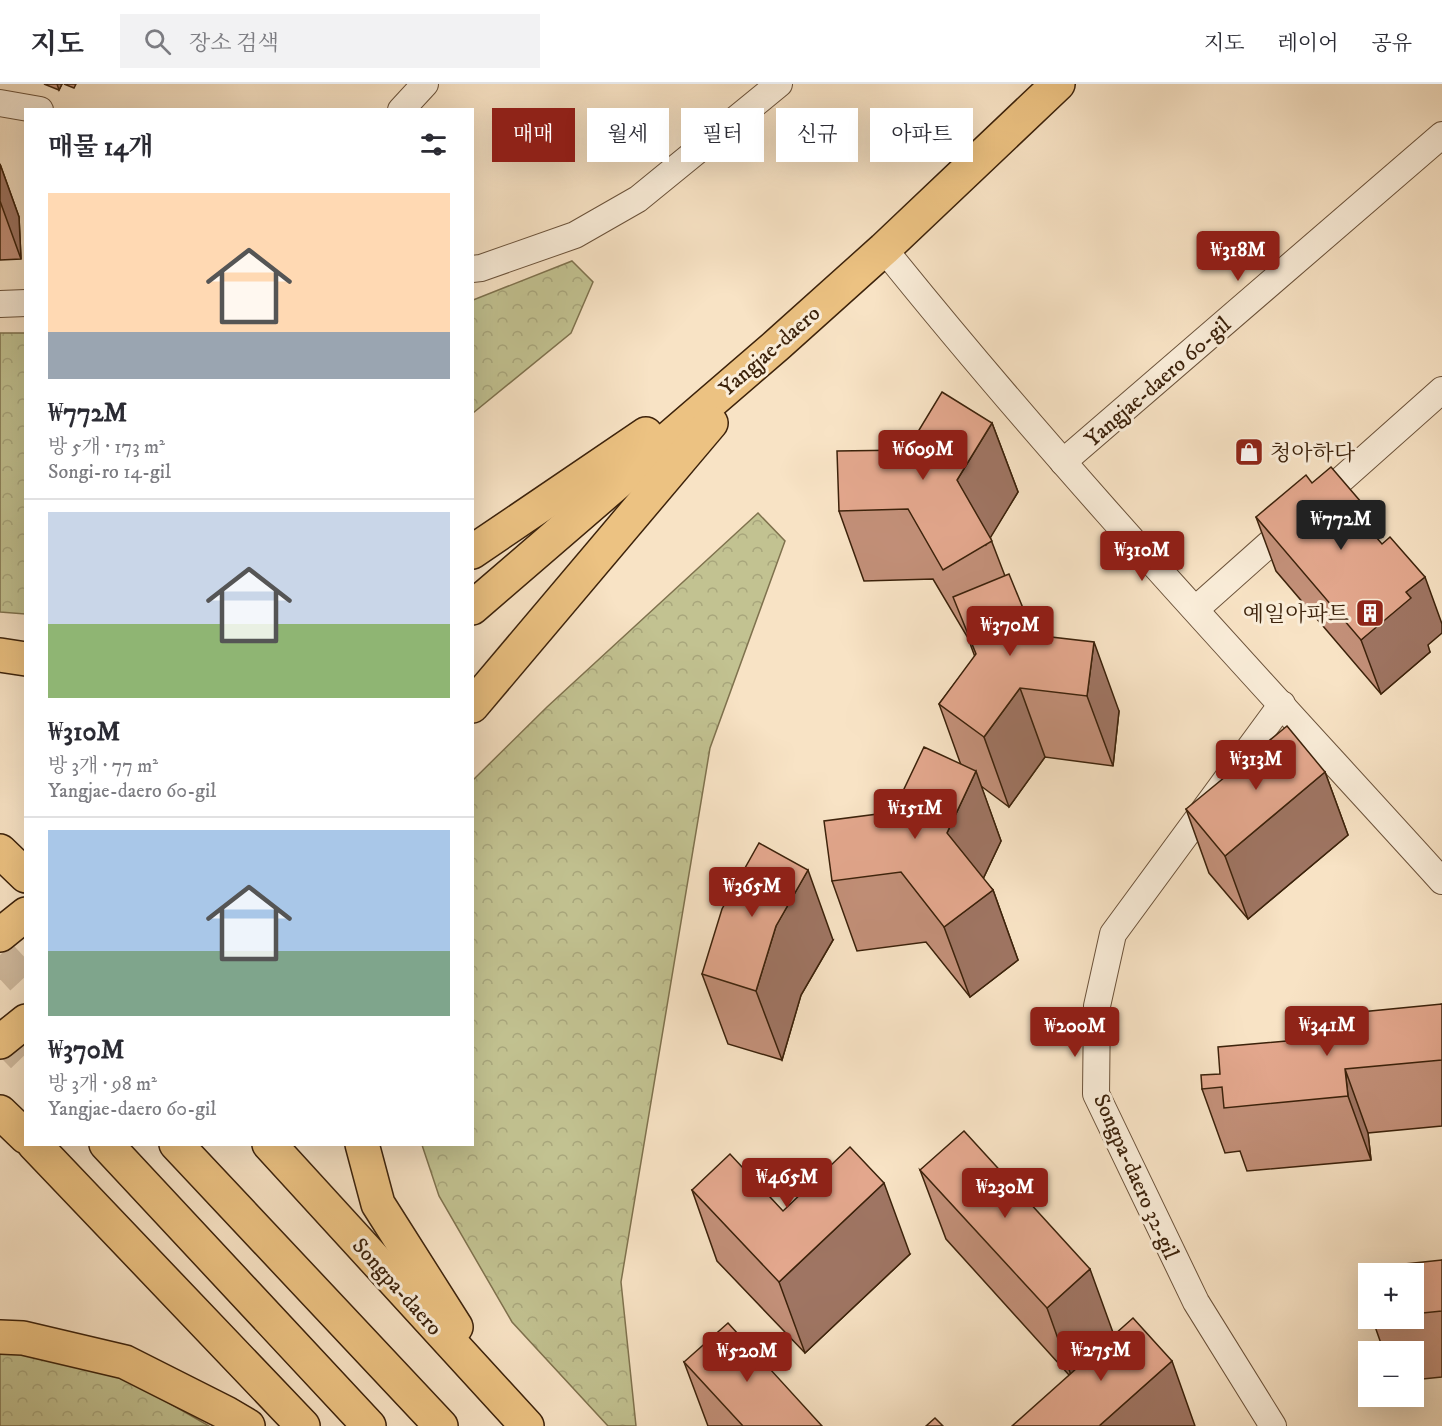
<!DOCTYPE html>
<html lang="ko">
<meta charset="utf-8">
<style>
:root{--surface:#fff;--page:#f2f2f3;--text:#2b2b33;--muted:#7c7c81;--line:#e1e1e2;--accent:#8f2418}
body{margin:0;font-family:"IM FELL DW Pica","Noto Serif KR",serif;background:var(--page);color:var(--text);height:100vh;display:flex;flex-direction:column;font-size:22px;white-space:nowrap}
*{box-sizing:border-box;margin:0}
p{font-size:20px;color:var(--muted)}
.icon{flex:none;width:33px;height:33px;fill:none;stroke:currentColor;stroke-width:2;stroke-linecap:round;stroke-linejoin:round}
.map{position:relative;flex:1;overflow:hidden}
.details{position:absolute;left:24px;top:24px;width:450px;height:1038px;display:flex;flex-direction:column;background:var(--surface);border-radius:0px;box-shadow:0 6px 24px #0002}
.details>*{flex:none}
.guide{position:absolute;left:492px;top:24px;width:570px;height:54px;display:flex;gap:12px}
.fabs{position:absolute;left:1358px;top:1179px;display:grid;gap:12px}
.fabs a{display:grid;place-items:center;width:66px;height:66px;border-radius:0px;background:var(--surface);box-shadow:0 6px 24px #0002;font-size:30px}
.price{position:absolute;translate:-50% -51px;padding:0 14px;border-radius:6px;background:var(--accent);color:#fff;font-size:20px;line-height:39px;filter:drop-shadow(0 2px 3px #0008)}
.price::after{content:'';position:absolute;left:50%;top:36px;width:18px;height:14px;margin-left:-9px;background:inherit;clip-path:polygon(0 0,100% 0,50% 100%)}
.price.on{background:#222;color:#fff}
ul{padding:0;list-style:none}
li{display:grid;align-content:center;gap:12px;height:318px;padding:0 24px}
li+li{border-top:2px solid var(--line)}
li span{display:grid;place-items:center;height:186px;border-radius:0px;color:#555}
li>.icon{margin-inline-start:auto}
span .icon{width:108px;height:108px;fill:#fffc;stroke-width:1}
li b{font-size:26px}
h2{display:flex;justify-content:space-between;align-items:center;height:72px;padding:0 24px;font-size:26px}
.pill{padding:0 21px;border-radius:0px;background:var(--surface);box-shadow:0 6px 24px #0002;font-size:21px;line-height:54px}
.pill.on{background:var(--accent);color:#fff}
header{display:flex;align-items:center;gap:36px;box-sizing:border-box;height:84px;padding:0 30px;background:var(--surface);border-bottom:2px solid var(--line)}
header strong{font-size:28px}
nav{display:flex;gap:33px;margin-inline-start:auto;font-size:21px}
.search{width:420px;height:54px;background:var(--page);display:flex;align-items:center;gap:15px;box-sizing:border-box;padding:0 21px;border-radius:0px;color:var(--muted);font-size:22px}
.map>svg:first-child{display:block}
</style>
<header>
<strong>지도</strong>
<div class="search"><svg class="icon" aria-label="search" viewBox="0 0 24 24"><circle cx="10" cy="10" r="6"/><path d="M15 15l6 6"/></svg>장소 검색</div>
<nav><a>지도</a><a>레이어</a><a>공유</a></nav>
</header>
<div class="map">
<svg width="1442" height="1342" viewBox="0 0 1442 1342">
<defs>
<pattern id="park-crowns" width="20" height="18" patternUnits="userSpaceOnUse" patternTransform="scale(1.5)"><rect width="20" height="18" fill="#c2c291"/><path d="M2 6a3 3 0 1 1 6 0M12 15a3 3 0 1 1 6 0" fill="none" stroke="#a8a67c"/></pattern>
</defs>
<rect width="100%" height="100%" fill="#f8e3c5"/>
<filter id="stains"><feTurbulence type="fractalNoise" baseFrequency=".00333" numOctaves="4"/><feColorMatrix values="0 0 0 0 .2 0 0 0 0 .09 0 0 0 0 .02 0 0 0 .5 -.17"/></filter>
<radialGradient id="worn" r=".72"><stop offset=".6" stop-color="#630" stop-opacity="0"/><stop offset="1" stop-color="#630" stop-opacity=".3"/></radialGradient>
<g fill="url(#park-crowns)" stroke="#7f724e" stroke-width="1.5">
<polygon points="572,177 593,198 571,249 473,329 473,216"/>
<polygon points="0,249 25,249 25,530 0,528"/>
<polygon points="758,429 785,457 710,664 621,1198 636,1342 608,1342 512,1238 439,1112 422,1061 472,1060 473,696 547,623"/>
<polygon points="0,1266 115,1288 209,1342 0,1342"/>
</g>
<g fill="none" stroke-linecap="round" stroke-linejoin="round">
<g stroke="#d2bca0" stroke-width="33" stroke-dasharray="33 16" stroke-linecap="butt">
<polyline points="0,871 26,899"/>
<polyline points="0,949 26,976"/>
</g>
<g stroke="#6b523a" stroke-width="28">
<g id="minor">
<polyline points="0,19 40,26"/>
<polyline points="401,26 425,0"/>
<path d="M884,165C1060,384 1253,589 1442,797"/>
<polyline points="472,185 481,184 575,151 638,115 779,0"/>
<polyline points="0,220 26,219"/>
<polyline points="1063,378 1442,51"/>
<polyline points="1196,525 1442,306"/>
<polyline points="1273,1342 1196,1218 1096,1010 1097,922 1113,850 1282,620"/>
</g>
</g>
<g stroke="#3c220b" stroke-width="36">
<g id="primary">
<polyline points="472,468 646,350"/>
<polyline points="472,524 777,261 884,165 1058,0"/>
<polyline points="0,571 26,575"/>
<polyline points="472,622 711,339"/>
<polyline points="0,767 26,792"/>
<polyline points="0,851 26,830"/>
<polyline points="0,958 26,937"/>
<polyline points="0,1028 26,1053"/>
<polyline points="34,1060 303,1342"/>
<polyline points="106,1060 369,1342"/>
<polyline points="176,1060 441,1342"/>
<polyline points="269,1060 527,1342"/>
<polyline points="362,1060 378,1120 456,1243"/>
<polyline points="0,1253 23,1254 125,1278 226,1329 248,1342"/>
</g>
</g>
<use href="#minor" stroke="#faedd9" stroke-width="26"/>
<use href="#primary" stroke="#ecc282" stroke-width="33"/>
</g>
<g fill="#c39079" stroke="#3c220b" stroke-width="1.5">
<polygon points="44,0 62,0 59,6"/>
<polygon points="64,0 76,0 74,4"/>
<polygon points="0,80 19,133 21,175 0,176"/>
<polygon points="992,339 1018,408 990,453 1005,492 1034,551 1119,627 1113,682 1045,673 1009,723 981,702 1001,757 983,795 993,806 1018,876 970,913 926,858 857,867 832,797 893,728 961,681 939,620 975,573 968,554 933,495 864,497 839,427 907,366"/>
<polygon points="1312,399 1377,454 1430,568 1381,610 1276,487 1256,433"/>
<polygon points="1325,688 1348,751 1248,835 1209,789 1186,725"/>
<polygon points="833,856 801,911 782,976 728,960 702,890"/>
<polygon points="1442,920 1442,1042 1368,1049 1371,1076 1247,1087 1240,1067 1225,1069 1202,1005 1220,990"/>
<polygon points="920,1086 1114,1251 1069,1291 946,1155"/>
<polygon points="692,1106 783,1127 910,1170 805,1269 717,1177"/>
<polygon points="1442,1176 1442,1293 1413,1296 1413,1268 1384,1268 1372,1234 1413,1234 1413,1190"/>
<polygon points="684,1278 822,1342 708,1342"/>
</g>
<g fill="#9f7563" stroke="#3c220b" stroke-width="1.5">
<polygon points="57,0 62,0 59,6"/>
<polygon points="0,80 19,133 21,175 0,117"/>
<polygon points="992,339 1018,408 986,461 957,396"/>
<polygon points="1367,425 1386,479 1358,432"/>
<polygon points="1425,493 1442,540 1442,549 1428,561 1430,568 1381,610 1361,556 1406,508"/>
<polygon points="1094,558 1119,627 1113,682 1087,612"/>
<polygon points="1020,604 1045,673 1009,723 984,653"/>
<polygon points="976,687 1001,757 972,818 947,749"/>
<polygon points="1325,688 1348,751 1248,835 1225,772"/>
<polygon points="808,786 833,856 801,911 782,976 756,907 776,842"/>
<polygon points="993,806 1018,876 970,913 944,843"/>
<polygon points="1345,985 1368,1049 1371,1076 1348,1012"/>
<polygon points="884,1099 910,1170 805,1269 779,1198"/>
<polygon points="1090,1185 1115,1254 1072,1294 1047,1224"/>
<polygon points="1172,1277 1195,1342 1099,1342"/>
</g>
<g fill="#e3a78d" stroke="#3c220b" stroke-width="1.5">
<polygon points="942,308 992,339 957,396 992,457 943,486 908,425 839,427 837,367 907,366"/>
<polygon points="1331,383 1367,425 1358,432 1382,460 1390,453 1425,493 1406,508 1411,514 1361,556 1256,433 1306,391 1312,399"/>
<polygon points="1009,490 1034,551 1094,558 1087,612 1020,604 984,653 939,620 976,570 953,513"/>
<polygon points="1287,642 1325,688 1225,772 1186,725"/>
<polygon points="924,663 976,687 947,749 993,806 944,843 901,788 832,797 824,737 893,728"/>
<polygon points="759,759 808,786 776,842 756,907 702,890 722,825"/>
<polygon points="1442,920 1442,976 1345,985 1348,1012 1224,1024 1222,1003 1202,1005 1201,991 1220,990 1218,963 1342,952 1340,930"/>
<polygon points="964,1047 1090,1185 1047,1224 920,1086"/>
<polygon points="850,1063 884,1099 779,1198 692,1106 730,1070 783,1127"/>
<polygon points="1442,1176 1442,1227 1413,1230 1413,1190 1368,1190 1368,1194 1367,1184"/>
<polygon points="1133,1234 1172,1277 1099,1342 1012,1342"/>
<polygon points="728,1239 822,1342 743,1342 684,1278"/>
<polygon points="935,1334 943,1342 926,1342"/>
</g>
<defs>
<g id="shop-square" transform="scale(1.5)"><rect x="-9" y="-9" width="18" height="18" rx="4" fill="#8f2418" stroke="#faedd9"/><path d="M-5-2.5h2.3a2.7 3.5 0 0 1 5.4 0H5L5.5 6h-11ZM-1.5-2.5h3a1.5 2.3 0 0 0-3 0Z" fill="#fff"/></g>
<g id="building-square" transform="scale(1.5)"><rect x="-9" y="-9" width="18" height="18" rx="4" fill="#8f2418" stroke="#faedd9"/><path d="M-4-6H4V6H1V3H-1V6H-4ZM-2.5-4.3h1.7v1.8h-1.7ZM.8-4.3h1.7v1.8H.8ZM-2.5-1h1.7V.8h-1.7ZM.8-1h1.7V.8H.8Z" fill="#fff"/></g>
</defs>
<g fill-rule="evenodd">
<use href="#shop-square" x="1249" y="368"/>
<use href="#building-square" x="1370" y="529"/>
</g>
<g text-anchor="middle" stroke-width="6" stroke-linejoin="round" paint-order="stroke">
<g font-size="22" fill="#3c220b" stroke="#faedd9">
<text transform="translate(769 266) rotate(-41)" y="8">Yangjae-daero</text>
<text transform="translate(1157 297) rotate(-41)" y="8">Yangjae-daero 60-gil</text>
<text transform="translate(1137 1092) rotate(66)" y="8">Songpa-daero 32-gil</text>
<text transform="translate(398 1202) rotate(48)" y="8">Songpa-daero</text>
</g>
<g font-size="22" fill="#3c220b" stroke="#faedd9" text-anchor="start">
<text x="1270" y="376">청아하다</text>
<text x="1349" y="537" text-anchor="end">예일아파트</text>
</g>
</g>
<rect width="100%" height="100%" filter="url(#stains)"/>
<rect width="100%" height="100%" fill="url(#worn)"/>
</svg>
<div class="fabs">
<a>+</a>
<a>−</a>
</div>
<b class="price" style="left:1238px;top:198px">₩318M</b>
<b class="price" style="left:923px;top:397px">₩609M</b>
<b class="price on" style="left:1341px;top:467px">₩772M</b>
<b class="price" style="left:1142px;top:498px">₩310M</b>
<b class="price" style="left:1010px;top:573px">₩370M</b>
<b class="price" style="left:1256px;top:707px">₩313M</b>
<b class="price" style="left:915px;top:756px">₩151M</b>
<b class="price" style="left:752px;top:834px">₩365M</b>
<b class="price" style="left:1327px;top:973px">₩341M</b>
<b class="price" style="left:1075px;top:974px">₩200M</b>
<b class="price" style="left:787px;top:1125px">₩465M</b>
<b class="price" style="left:1005px;top:1135px">₩230M</b>
<b class="price" style="left:1101px;top:1298px">₩275M</b>
<b class="price" style="left:747px;top:1299px">₩520M</b>
<div class="guide">
<a class="pill on">매매</a>
<a class="pill">월세</a>
<a class="pill">필터</a>
<a class="pill">신규</a>
<a class="pill">아파트</a>
</div>
<section class="details">
<h2>매물 14개<svg class="icon" aria-label="filters" viewBox="0 0 24 24"><path d="M4 7h16M4 17h16"/><circle cx="9" cy="7" r="2"/><circle cx="15" cy="17" r="2"/></svg></h2>
<ul>
<li><span style="background:linear-gradient(#ffd9b3 75%,#9aa5b1 0)"><svg class="icon" aria-label="home" viewBox="0 0 24 24"><path d="M3 11l9-7 9 7M6 9v11h12V9"/></svg></span><div><b>₩772M</b><p>방 5개 · 173 m²</p><p>Songi-ro 14-gil</p></div></li>
<li><span style="background:linear-gradient(#c9d6e8 60%,#8fb573 0)"><svg class="icon" aria-label="home" viewBox="0 0 24 24"><path d="M3 11l9-7 9 7M6 9v11h12V9"/></svg></span><div><b>₩310M</b><p>방 3개 · 77 m²</p><p>Yangjae-daero 60-gil</p></div></li>
<li><span style="background:linear-gradient(#a9c7e8 65%,#7fa58c 0)"><svg class="icon" aria-label="home" viewBox="0 0 24 24"><path d="M3 11l9-7 9 7M6 9v11h12V9"/></svg></span><div><b>₩370M</b><p>방 3개 · 98 m²</p><p>Yangjae-daero 60-gil</p></div></li>
</ul>
</section>
</div>
